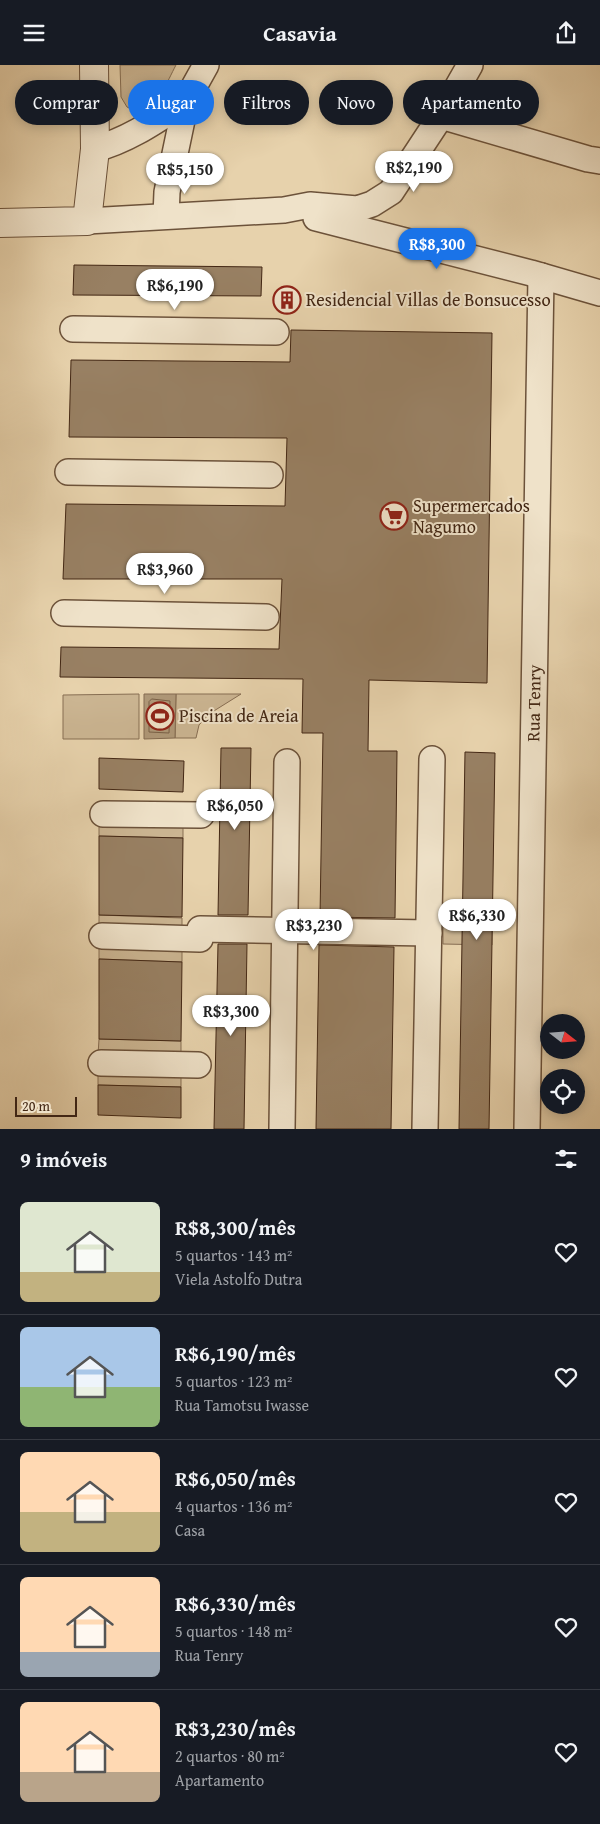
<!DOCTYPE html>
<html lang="pt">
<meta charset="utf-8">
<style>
:root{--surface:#171b24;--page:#20242c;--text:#f1f3f6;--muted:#9ea1a6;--line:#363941;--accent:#1a73e8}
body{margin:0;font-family:"Gentium Book Plus",serif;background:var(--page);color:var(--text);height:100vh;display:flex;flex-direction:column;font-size:19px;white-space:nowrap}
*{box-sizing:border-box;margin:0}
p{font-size:16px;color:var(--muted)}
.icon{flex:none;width:28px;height:28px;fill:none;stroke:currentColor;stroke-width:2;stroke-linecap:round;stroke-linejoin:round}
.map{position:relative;height:1064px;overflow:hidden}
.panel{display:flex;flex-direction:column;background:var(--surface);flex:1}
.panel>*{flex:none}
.hud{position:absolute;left:15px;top:15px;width:570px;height:45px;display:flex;gap:10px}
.needle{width:32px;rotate:107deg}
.fabs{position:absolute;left:540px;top:949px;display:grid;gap:10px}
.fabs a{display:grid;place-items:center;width:45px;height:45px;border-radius:50%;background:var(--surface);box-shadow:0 2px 12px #0003;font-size:25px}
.scale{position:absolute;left:15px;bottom:12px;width:62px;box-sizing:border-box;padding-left:5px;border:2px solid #432714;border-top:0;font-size:14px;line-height:18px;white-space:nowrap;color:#432714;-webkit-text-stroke:4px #efe2c9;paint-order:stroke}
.price{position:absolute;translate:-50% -42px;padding:0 11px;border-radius:18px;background:#fff;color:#222;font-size:16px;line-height:32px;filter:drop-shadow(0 1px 2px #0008)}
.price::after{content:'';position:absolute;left:50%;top:30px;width:15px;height:11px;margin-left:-8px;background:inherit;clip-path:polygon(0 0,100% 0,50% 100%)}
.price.on{background:var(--accent);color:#fff}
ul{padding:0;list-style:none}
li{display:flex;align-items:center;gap:15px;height:125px;padding:0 20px}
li+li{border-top:1px solid var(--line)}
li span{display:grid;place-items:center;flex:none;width:140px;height:100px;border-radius:8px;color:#555}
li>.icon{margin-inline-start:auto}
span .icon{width:60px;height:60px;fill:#fffc;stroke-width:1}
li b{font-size:21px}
h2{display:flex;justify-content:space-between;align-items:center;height:60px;padding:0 20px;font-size:21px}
.tag{padding:0 18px;border-radius:22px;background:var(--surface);box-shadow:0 2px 12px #0003;font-size:18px;line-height:45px}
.tag.on{background:var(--accent);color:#fff}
header{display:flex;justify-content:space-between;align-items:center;height:65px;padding:0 20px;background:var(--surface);font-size:22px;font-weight:700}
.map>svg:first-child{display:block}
</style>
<header><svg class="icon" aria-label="menu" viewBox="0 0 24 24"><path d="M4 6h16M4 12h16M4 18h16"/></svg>Casavia<svg class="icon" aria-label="share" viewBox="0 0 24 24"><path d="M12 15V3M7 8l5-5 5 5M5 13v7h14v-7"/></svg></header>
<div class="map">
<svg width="600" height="1064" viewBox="0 0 600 1064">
<rect width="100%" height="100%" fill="#e7d2ac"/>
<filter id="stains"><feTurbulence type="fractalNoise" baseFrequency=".004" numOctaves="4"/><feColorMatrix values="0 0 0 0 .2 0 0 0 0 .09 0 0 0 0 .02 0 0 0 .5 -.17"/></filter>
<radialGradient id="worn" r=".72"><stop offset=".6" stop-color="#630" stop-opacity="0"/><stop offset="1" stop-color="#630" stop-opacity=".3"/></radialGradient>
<g fill="#cbb592" stroke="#876e53">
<path d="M120,0H176C167,17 158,41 139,48L127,42L121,32Z"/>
<polygon points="139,629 139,674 63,674 63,630"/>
<polygon points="176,629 241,629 209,649 199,660 196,673 175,673"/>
<polygon points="99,756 183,759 183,773 99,771"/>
<polygon points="99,850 182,853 182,867 99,866"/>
<polygon points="443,857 492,858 492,880 443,879"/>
<polygon points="99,879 182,881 182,897 99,894"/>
<polygon points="99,974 181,976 181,992 98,990"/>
<polygon points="98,1006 181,1007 181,1022 98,1020"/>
</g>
<polygon fill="#af9878" stroke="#846b50" points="144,629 176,629 175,673 144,674"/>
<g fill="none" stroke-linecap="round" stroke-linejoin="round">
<g stroke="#796046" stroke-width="1">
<polygon points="152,634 170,636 169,668 149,667 149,637"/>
<polygon points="157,641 162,641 164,642 164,660 162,662 157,662 155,660"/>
</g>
</g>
<g fill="#988063" stroke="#432714">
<polygon points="74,200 262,202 261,231 73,230"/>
<polygon points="291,265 492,268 487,618 369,615 368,686 397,686 395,853 320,852 323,668 302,668 303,614 60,612 61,582 279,584 282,514 63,514 66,439 285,441 287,373 69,372 71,295 290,297"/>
<polygon points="221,683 251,683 248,850 218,850"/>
<polygon points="465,687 495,688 489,1064 459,1064"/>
<polygon points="99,693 184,696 183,727 99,724"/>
<polygon points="99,771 183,773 182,852 99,850"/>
<polygon points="218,879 247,879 244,1064 214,1064"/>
<polygon points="319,880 394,882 391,1064 316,1064"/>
<polygon points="99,894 182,897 181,976 99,974"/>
<polygon points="98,1020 181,1022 181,1053 98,1050"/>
</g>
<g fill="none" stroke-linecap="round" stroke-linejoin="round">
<g stroke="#6c523a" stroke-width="28">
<g id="minor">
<polyline points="441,51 588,94 600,96"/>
<path d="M95,84C129,75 157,55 186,36"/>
<polyline points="166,151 167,127 186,36 206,0"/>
<polyline points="316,153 531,208 600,228"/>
<polyline points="87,156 284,145 310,140 357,144 372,139 391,127 441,51 470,0"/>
<polyline points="73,264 276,267"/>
<polyline points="68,407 270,410"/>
<polyline points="64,548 266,552"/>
<polyline points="103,749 201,750"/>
<polyline points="200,864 429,868"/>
<polyline points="102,871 200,874"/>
<polyline points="101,998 198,1000"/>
<polyline points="282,1064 287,697"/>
<polyline points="425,1064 432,694"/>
<path id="s1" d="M527,1064L541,211"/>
</g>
</g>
<g stroke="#6c523a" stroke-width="30">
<polyline id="tertiary" points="0,158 87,156 95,84 94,0"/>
</g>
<use href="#minor" stroke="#efe2c9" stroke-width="25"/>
<use href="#tertiary" stroke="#efe2c9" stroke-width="28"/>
</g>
<defs>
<g id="building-ring" transform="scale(1.4375)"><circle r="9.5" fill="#efe2c9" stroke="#8f2418" stroke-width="1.5"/><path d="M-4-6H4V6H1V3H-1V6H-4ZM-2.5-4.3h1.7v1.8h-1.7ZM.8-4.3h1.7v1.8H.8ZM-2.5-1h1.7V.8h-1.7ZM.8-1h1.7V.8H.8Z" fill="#8f2418"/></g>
<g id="supermarket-ring" transform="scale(1.4375)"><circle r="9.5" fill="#efe2c9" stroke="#8f2418" stroke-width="1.5"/><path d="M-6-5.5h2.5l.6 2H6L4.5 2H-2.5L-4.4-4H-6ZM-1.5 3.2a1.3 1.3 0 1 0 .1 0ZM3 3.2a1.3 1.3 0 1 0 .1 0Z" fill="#8f2418"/></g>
<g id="stadium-ring" transform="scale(1.4375)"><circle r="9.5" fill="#efe2c9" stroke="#8f2418" stroke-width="1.5"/><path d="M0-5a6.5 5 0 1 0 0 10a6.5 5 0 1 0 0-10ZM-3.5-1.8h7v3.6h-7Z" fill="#8f2418"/></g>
</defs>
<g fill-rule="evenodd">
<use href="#building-ring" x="287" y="235"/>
<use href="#supermarket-ring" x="394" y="451"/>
<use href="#stadium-ring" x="160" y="651"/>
</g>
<g text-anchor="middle" stroke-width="4" stroke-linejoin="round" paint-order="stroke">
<g font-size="18" fill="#432714" stroke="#efe2c9" text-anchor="start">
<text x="306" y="241">Residencial Villas de Bonsucesso</text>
<text x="413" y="447">Supermercados<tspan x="413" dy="21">Nagumo</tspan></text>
<text x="179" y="657">Piscina de Areia</text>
</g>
<g font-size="18" fill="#432714" stroke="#efe2c9">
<text dy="6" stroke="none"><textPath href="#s1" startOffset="426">Rua Tenry</textPath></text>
</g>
</g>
<rect width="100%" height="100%" filter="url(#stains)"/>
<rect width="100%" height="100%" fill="url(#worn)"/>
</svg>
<div class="fabs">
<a><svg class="needle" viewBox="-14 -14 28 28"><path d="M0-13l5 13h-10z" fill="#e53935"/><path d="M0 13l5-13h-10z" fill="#9ea1a6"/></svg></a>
<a><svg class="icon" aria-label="locate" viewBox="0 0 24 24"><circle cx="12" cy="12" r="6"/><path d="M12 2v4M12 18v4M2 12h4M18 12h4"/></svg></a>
</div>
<div class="scale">20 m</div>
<b class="price" style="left:414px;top:128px">R$2,190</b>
<b class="price" style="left:185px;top:130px">R$5,150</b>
<b class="price on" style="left:437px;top:205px">R$8,300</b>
<b class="price" style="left:175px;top:246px">R$6,190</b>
<b class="price" style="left:165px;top:530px">R$3,960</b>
<b class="price" style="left:235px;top:766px">R$6,050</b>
<b class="price" style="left:477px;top:876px">R$6,330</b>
<b class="price" style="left:314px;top:886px">R$3,230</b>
<b class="price" style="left:231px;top:972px">R$3,300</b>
<div class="hud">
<a class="tag">Comprar</a>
<a class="tag on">Alugar</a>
<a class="tag">Filtros</a>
<a class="tag">Novo</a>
<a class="tag">Apartamento</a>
</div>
</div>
<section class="panel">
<h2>9 imóveis<svg class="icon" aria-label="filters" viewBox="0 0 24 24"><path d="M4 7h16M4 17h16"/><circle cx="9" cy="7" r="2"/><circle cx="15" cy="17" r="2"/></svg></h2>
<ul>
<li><span style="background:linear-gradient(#dfe7d0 70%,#c2b280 0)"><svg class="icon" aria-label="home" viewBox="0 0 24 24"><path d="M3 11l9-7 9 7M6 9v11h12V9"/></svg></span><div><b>R$8,300/mês</b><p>5 quartos · 143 m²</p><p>Viela Astolfo Dutra</p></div><svg class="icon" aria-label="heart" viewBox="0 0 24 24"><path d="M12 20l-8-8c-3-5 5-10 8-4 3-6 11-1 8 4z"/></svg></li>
<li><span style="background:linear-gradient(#a9c7e8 60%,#8fb573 0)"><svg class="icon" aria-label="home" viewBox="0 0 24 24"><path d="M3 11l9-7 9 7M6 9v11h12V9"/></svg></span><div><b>R$6,190/mês</b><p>5 quartos · 123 m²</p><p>Rua Tamotsu Iwasse</p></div><svg class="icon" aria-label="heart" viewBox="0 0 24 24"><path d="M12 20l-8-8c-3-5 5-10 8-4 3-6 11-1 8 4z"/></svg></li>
<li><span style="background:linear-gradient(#ffd9b3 60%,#c2b280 0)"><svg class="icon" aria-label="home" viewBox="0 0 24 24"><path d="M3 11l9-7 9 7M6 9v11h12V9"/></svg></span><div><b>R$6,050/mês</b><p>4 quartos · 136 m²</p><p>Casa</p></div><svg class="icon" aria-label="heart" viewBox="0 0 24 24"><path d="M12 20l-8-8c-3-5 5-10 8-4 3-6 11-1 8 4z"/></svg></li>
<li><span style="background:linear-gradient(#ffd9b3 75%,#9aa5b1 0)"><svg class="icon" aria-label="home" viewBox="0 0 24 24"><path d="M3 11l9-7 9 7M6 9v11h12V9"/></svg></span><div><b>R$6,330/mês</b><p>5 quartos · 148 m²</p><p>Rua Tenry</p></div><svg class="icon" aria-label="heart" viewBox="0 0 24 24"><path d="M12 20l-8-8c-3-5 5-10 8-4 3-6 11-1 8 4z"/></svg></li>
<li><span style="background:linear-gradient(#ffd9b3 70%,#b9a48a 0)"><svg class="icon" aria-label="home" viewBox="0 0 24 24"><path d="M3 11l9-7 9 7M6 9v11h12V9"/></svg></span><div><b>R$3,230/mês</b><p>2 quartos · 80 m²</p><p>Apartamento</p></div><svg class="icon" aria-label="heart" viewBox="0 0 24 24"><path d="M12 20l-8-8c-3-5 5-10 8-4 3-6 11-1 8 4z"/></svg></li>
</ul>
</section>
